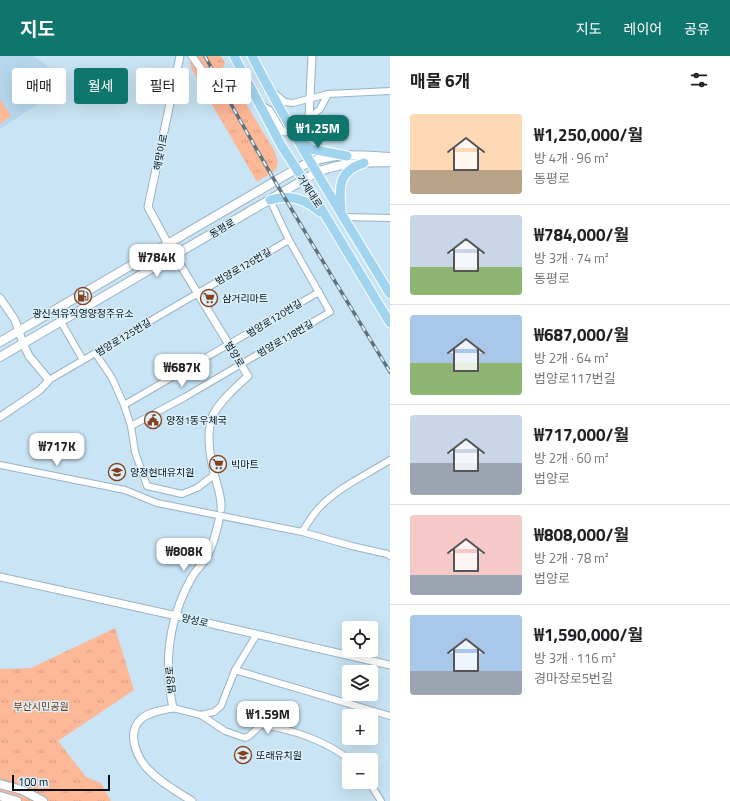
<!DOCTYPE html>
<html lang="ko">
<meta charset="utf-8">
<style>
:root{--surface:#fff;--page:#f2f2f2;--text:#202124;--muted:#757577;--line:#e0e0e0;--accent:#0f766e}
body{margin:0;font-family:"Titillium Web","Noto Sans KR",sans-serif;background:var(--page);color:var(--text);height:100vh;display:flex;flex-direction:column;font-size:15px;white-space:nowrap}
*{box-sizing:border-box;margin:0}
p{font-size:13px;color:var(--muted)}
.icon{flex:none;width:22px;height:22px;fill:none;stroke:currentColor;stroke-width:2;stroke-linecap:round;stroke-linejoin:round}
.map{position:relative;flex:1;overflow:hidden}
.drawer{display:flex;flex-direction:column;background:var(--surface);width:340px}
.drawer>*{flex:none}
.guide{position:absolute;left:12px;top:12px;width:318px;height:36px;display:flex;gap:8px}
.fabs{position:absolute;left:342px;top:565px;display:grid;gap:8px}
.fabs a{display:grid;place-items:center;width:36px;height:36px;border-radius:4px;background:var(--surface);box-shadow:0 4px 16px #0002;font-size:20px}
.scale{position:absolute;left:12px;bottom:10px;width:98px;box-sizing:border-box;padding-left:4px;border:2px solid #071116;border-top:0;font-size:11px;line-height:14px;white-space:nowrap;color:#071116;-webkit-text-stroke:3px #dbf0fd;paint-order:stroke}
.price{position:absolute;translate:-50% -34px;padding:0 9px;border-radius:8px;background:#fff;color:#222;font-size:13px;line-height:26px;filter:drop-shadow(0 1px 2px #0008)}
.price::after{content:'';position:absolute;left:50%;top:24px;width:12px;height:9px;margin-left:-6px;background:inherit;clip-path:polygon(0 0,100% 0,50% 100%)}
.price.active{background:var(--accent);color:#fff}
ul{padding:0;list-style:none}
li{display:flex;align-items:center;gap:12px;height:100px;padding:0 20px}
li+li{border-top:1px solid var(--line)}
li span{display:grid;place-items:center;flex:none;width:112px;height:80px;border-radius:4px;color:#555}
li>.icon{margin-inline-start:auto}
span .icon{width:48px;height:48px;fill:#fffc;stroke-width:1}
li b{font-size:17px}
h2{display:flex;justify-content:space-between;align-items:center;height:48px;padding:0 20px;font-size:17px}
.chip{padding:0 14px;border-radius:4px;background:var(--surface);box-shadow:0 4px 16px #0002;font-size:14px;line-height:36px}
.chip.active{background:var(--accent);color:#fff}
header{display:flex;align-items:center;gap:24px;box-sizing:border-box;height:56px;padding:0 20px;background:var(--accent);color:#fff}
header strong{font-size:19px}
nav{display:flex;gap:22px;margin-inline-start:auto;font-size:14px}
main{display:flex;flex:1;min-height:0}
.map>svg:first-child{display:block}
</style>
<header>
<strong>지도</strong>
<nav><a>지도</a><a>레이어</a><a>공유</a></nav>
</header>
<main>
<div class="map">
<svg width="390" height="745" viewBox="0 0 390 745">
<defs>
<pattern id="park-tufts" width="24" height="20" patternUnits="userSpaceOnUse"><rect width="24" height="20" fill="#fdb898"/><path d="M3 7l-1-3M5 7V3M7 7l1-3M15 17l-1-3M17 17v-4M19 17l1-3" fill="none" stroke="#d79d82"/></pattern>
</defs>
<rect width="100%" height="100%" fill="#c9e4f4"/>
<polygon fill="#b6d8ed" points="0,0 34,0 59,19 67,29 0,73"/>
<polygon fill="#fdb898" points="0,43 11,60 0,68"/>
<g fill="url(#park-tufts)">
<polygon points="193,0 221,0 225,7 220,17 228,31 240,38 274,94 278,106 276,114 257,126 191,12 190,5"/>
<polygon points="115,572 134,634 58,685 86,721 101,727 111,745 0,745 0,613 31,612"/>
</g>
<g fill="none" stroke-linecap="round" stroke-linejoin="round">
<g stroke="#99b3c2" stroke-width="8">
<g id="minor">
<polyline points="274,37 285,46 293,47 328,38 390,35"/>
<polyline points="309,62 320,53 328,38"/>
<polyline points="344,161 390,162"/>
<polyline points="61,266 83,304"/>
<polyline points="96,298 112,322 124,349 131,370 135,396 147,430 182,438 197,432 214,419"/>
<polyline points="49,324 289,184"/>
<polyline points="124,349 319,236"/>
<polyline points="131,370 185,341 330,256 289,184 270,144"/>
<path d="M0,409L125,434L157,447L302,476C307,468 312,460 318,453C337,432 366,419 390,404"/>
<polyline points="302,476 352,490 387,498 390,500"/>
<polyline points="235,614 390,660"/>
<polyline points="173,652 201,659 214,656 221,650 235,614 257,578"/>
<path d="M201,659L225,675L245,682L249,680L261,669C292,673 326,685 350,704"/>
<polyline points="369,726 381,745"/>
</g>
</g>
<g stroke="#99b3c2" stroke-width="9">
<g id="tertiary">
<path d="M192,0L204,17L213,23C231,20 235,21 250,32"/>
<polyline points="260,49 269,54 281,74 285,76 291,74 309,62 312,0"/>
<polyline points="168,188 148,151 180,0"/>
<path d="M175,200L248,320C235,332 221,344 213,359C206,376 210,401 214,417C217,430 222,440 221,453"/>
<polyline points="0,242 15,264 23,287 29,300 49,324 40,334 0,361"/>
<polyline points="0,521 177,560 390,609"/>
<path d="M192,745C178,736 163,728 152,717C138,705 125,678 141,663C149,656 163,654 173,652C163,606 169,562 192,521C196,514 202,509 206,502C213,490 216,477 219,464"/>
</g>
</g>
<g stroke="#99b3c2" stroke-width="10">
<g id="secondary">
<path d="M0,286L296,113C305,108 314,104 325,102C345,97 369,100 390,101"/>
<path d="M0,301L317,116C343,106 363,107 390,106"/>
<polyline points="0,728 22,734 43,745"/>
<polyline points="0,740 17,745"/>
</g>
</g>
<g stroke="#fff" stroke-width="11">
<g id="primary">
<polyline points="234,0 281,89 310,134 390,267"/>
<path d="M252,0C294,82 343,160 390,238"/>
<polyline points="300,84 311,93 347,100"/>
<path d="M270,144C290,138 306,143 320,156"/>
<path d="M341,154C339,131 338,115 364,107"/>
</g>
</g>
<use href="#minor" stroke="#fff" stroke-width="6"/>
<use href="#tertiary" stroke="#fff" stroke-width="7"/>
<use href="#secondary" stroke="#fff" stroke-width="8"/>
<use href="#primary" stroke="#a0d4ef" stroke-width="9"/>
<g stroke="#60727c" stroke-width="3.5">
<path id="rail" d="M205,0C262,108 327,212 390,316"/>
</g>
<use href="#rail" stroke="#dbf0fd" stroke-width="2" stroke-dasharray="6" stroke-linecap="butt"/>
</g>
<defs>
<g id="fuel-ring" transform="scale(0.9)"><circle r="9.5" fill="#dbf0fd" stroke="#87401c" stroke-width="1.5"/><path d="M-5.5-6h7V0h2V4h1.3V-2.5L3-4.5l.8-.8L6-3V5H2.5V1h-1V6h-7ZM-4.2-4.7v3.2H.2V-4.7Z" fill="#87401c"/></g>
<g id="supermarket-ring" transform="scale(0.9)"><circle r="9.5" fill="#dbf0fd" stroke="#87401c" stroke-width="1.5"/><path d="M-6-5.5h2.5l.6 2H6L4.5 2H-2.5L-4.4-4H-6ZM-1.5 3.2a1.3 1.3 0 1 0 .1 0ZM3 3.2a1.3 1.3 0 1 0 .1 0Z" fill="#87401c"/></g>
<g id="civic-ring" transform="scale(0.9)"><circle r="9.5" fill="#dbf0fd" stroke="#87401c" stroke-width="1.5"/><path d="M-.6-6.5H3V-4.5H.6V-3L4-1V1h2V6H-6V1h2V-1L-.6-3ZM-1.2 2.5V6h2.4V2.5Z" fill="#87401c"/></g>
<g id="school-ring" transform="scale(0.9)"><circle r="9.5" fill="#dbf0fd" stroke="#87401c" stroke-width="1.5"/><path d="M0-5L7-2L0 1L-7-2ZM-4 1L0 2.5L4 1V4Q0 6-4 4Z" fill="#87401c"/></g>
</defs>
<g fill-rule="evenodd">
<use href="#fuel-ring" x="83" y="240"/>
<use href="#supermarket-ring" x="209" y="242"/>
<use href="#civic-ring" x="153" y="364"/>
<use href="#supermarket-ring" x="218" y="408"/>
<use href="#school-ring" x="117" y="416"/>
<use href="#school-ring" x="243" y="699"/>
</g>
<g text-anchor="middle" stroke-width="3" stroke-linejoin="round" paint-order="stroke">
<g font-size="10" fill="#071116" stroke="#dbf0fd">
<text transform="translate(160 96) rotate(-79)" y="4">해맞이로</text>
<text transform="translate(310 135) rotate(57)" y="4">거제대로</text>
<text transform="translate(222 172) rotate(-31)" y="4">동평로</text>
<text transform="translate(243 210) rotate(-30)" y="4">범양로126번길</text>
<text transform="translate(274 262) rotate(-31)" y="4">범양로120번길</text>
<text transform="translate(123 281) rotate(-31)" y="4">범양로125번길</text>
<text transform="translate(285 282) rotate(-30)" y="4">범양로118번길</text>
<text transform="translate(235 298) rotate(59)" y="4">범양로</text>
<text transform="translate(195 564) rotate(13)" y="4">양성로</text>
<text transform="translate(170 624) rotate(-95)" y="4">범양로</text>
</g>
<g font-size="10" fill="#071116" stroke="#dbf0fd" text-anchor="start">
<text x="222" y="246">삼거리마트</text>
<text x="83" y="261" text-anchor="middle">광신석유직영양정주유소</text>
<text x="166" y="368">양정1동우체국</text>
<text x="231" y="412">빅마트</text>
<text x="130" y="420">양정현대유치원</text>
<text x="256" y="703">또래유치원</text>
</g>
<g font-size="10" fill="#7f3303" stroke="#dbf0fd">
<text x="41" y="654">부산시민공원</text>
</g>
</g>
</svg>
<div class="fabs">
<a><svg class="icon" aria-label="locate" viewBox="0 0 24 24"><circle cx="12" cy="12" r="6"/><path d="M12 2v4M12 18v4M2 12h4M18 12h4"/></svg></a>
<a><svg class="icon" aria-label="layers" viewBox="0 0 24 24"><path d="M12 4l9 5-9 5-9-5zM3 14l9 5 9-5"/></svg></a>
<a>+</a>
<a>−</a>
</div>
<div class="scale">100 m</div>
<b class="price active" style="left:318px;top:93px">₩1.25M</b>
<b class="price" style="left:157px;top:222px">₩784K</b>
<b class="price" style="left:182px;top:332px">₩687K</b>
<b class="price" style="left:57px;top:411px">₩717K</b>
<b class="price" style="left:184px;top:516px">₩808K</b>
<b class="price" style="left:268px;top:679px">₩1.59M</b>
<div class="guide">
<a class="chip">매매</a>
<a class="chip active">월세</a>
<a class="chip">필터</a>
<a class="chip">신규</a>
</div>
</div>
<section class="drawer">
<h2>매물 6개<svg class="icon" aria-label="filters" viewBox="0 0 24 24"><path d="M4 7h16M4 17h16"/><circle cx="9" cy="7" r="2"/><circle cx="15" cy="17" r="2"/></svg></h2>
<ul>
<li><span style="background:linear-gradient(#ffd9b3 70%,#b9a48a 0)"><svg class="icon" aria-label="home" viewBox="0 0 24 24"><path d="M3 11l9-7 9 7M6 9v11h12V9"/></svg></span><div><b>₩1,250,000/월</b><p>방 4개 · 96 m²</p><p>동평로</p></div></li>
<li><span style="background:linear-gradient(#c9d6e8 65%,#8fb573 0)"><svg class="icon" aria-label="home" viewBox="0 0 24 24"><path d="M3 11l9-7 9 7M6 9v11h12V9"/></svg></span><div><b>₩784,000/월</b><p>방 3개 · 74 m²</p><p>동평로</p></div></li>
<li><span style="background:linear-gradient(#a9c7e8 60%,#8fb573 0)"><svg class="icon" aria-label="home" viewBox="0 0 24 24"><path d="M3 11l9-7 9 7M6 9v11h12V9"/></svg></span><div><b>₩687,000/월</b><p>방 2개 · 64 m²</p><p>범양로117번길</p></div></li>
<li><span style="background:linear-gradient(#c9d6e8 60%,#9aa5b1 0)"><svg class="icon" aria-label="home" viewBox="0 0 24 24"><path d="M3 11l9-7 9 7M6 9v11h12V9"/></svg></span><div><b>₩717,000/월</b><p>방 2개 · 60 m²</p><p>범양로</p></div></li>
<li><span style="background:linear-gradient(#f6c9c9 75%,#9aa5b1 0)"><svg class="icon" aria-label="home" viewBox="0 0 24 24"><path d="M3 11l9-7 9 7M6 9v11h12V9"/></svg></span><div><b>₩808,000/월</b><p>방 2개 · 78 m²</p><p>범양로</p></div></li>
<li><span style="background:linear-gradient(#a9c7e8 70%,#9aa5b1 0)"><svg class="icon" aria-label="home" viewBox="0 0 24 24"><path d="M3 11l9-7 9 7M6 9v11h12V9"/></svg></span><div><b>₩1,590,000/월</b><p>방 3개 · 116 m²</p><p>경마장로5번길</p></div></li>
</ul>
</section>
</main>
